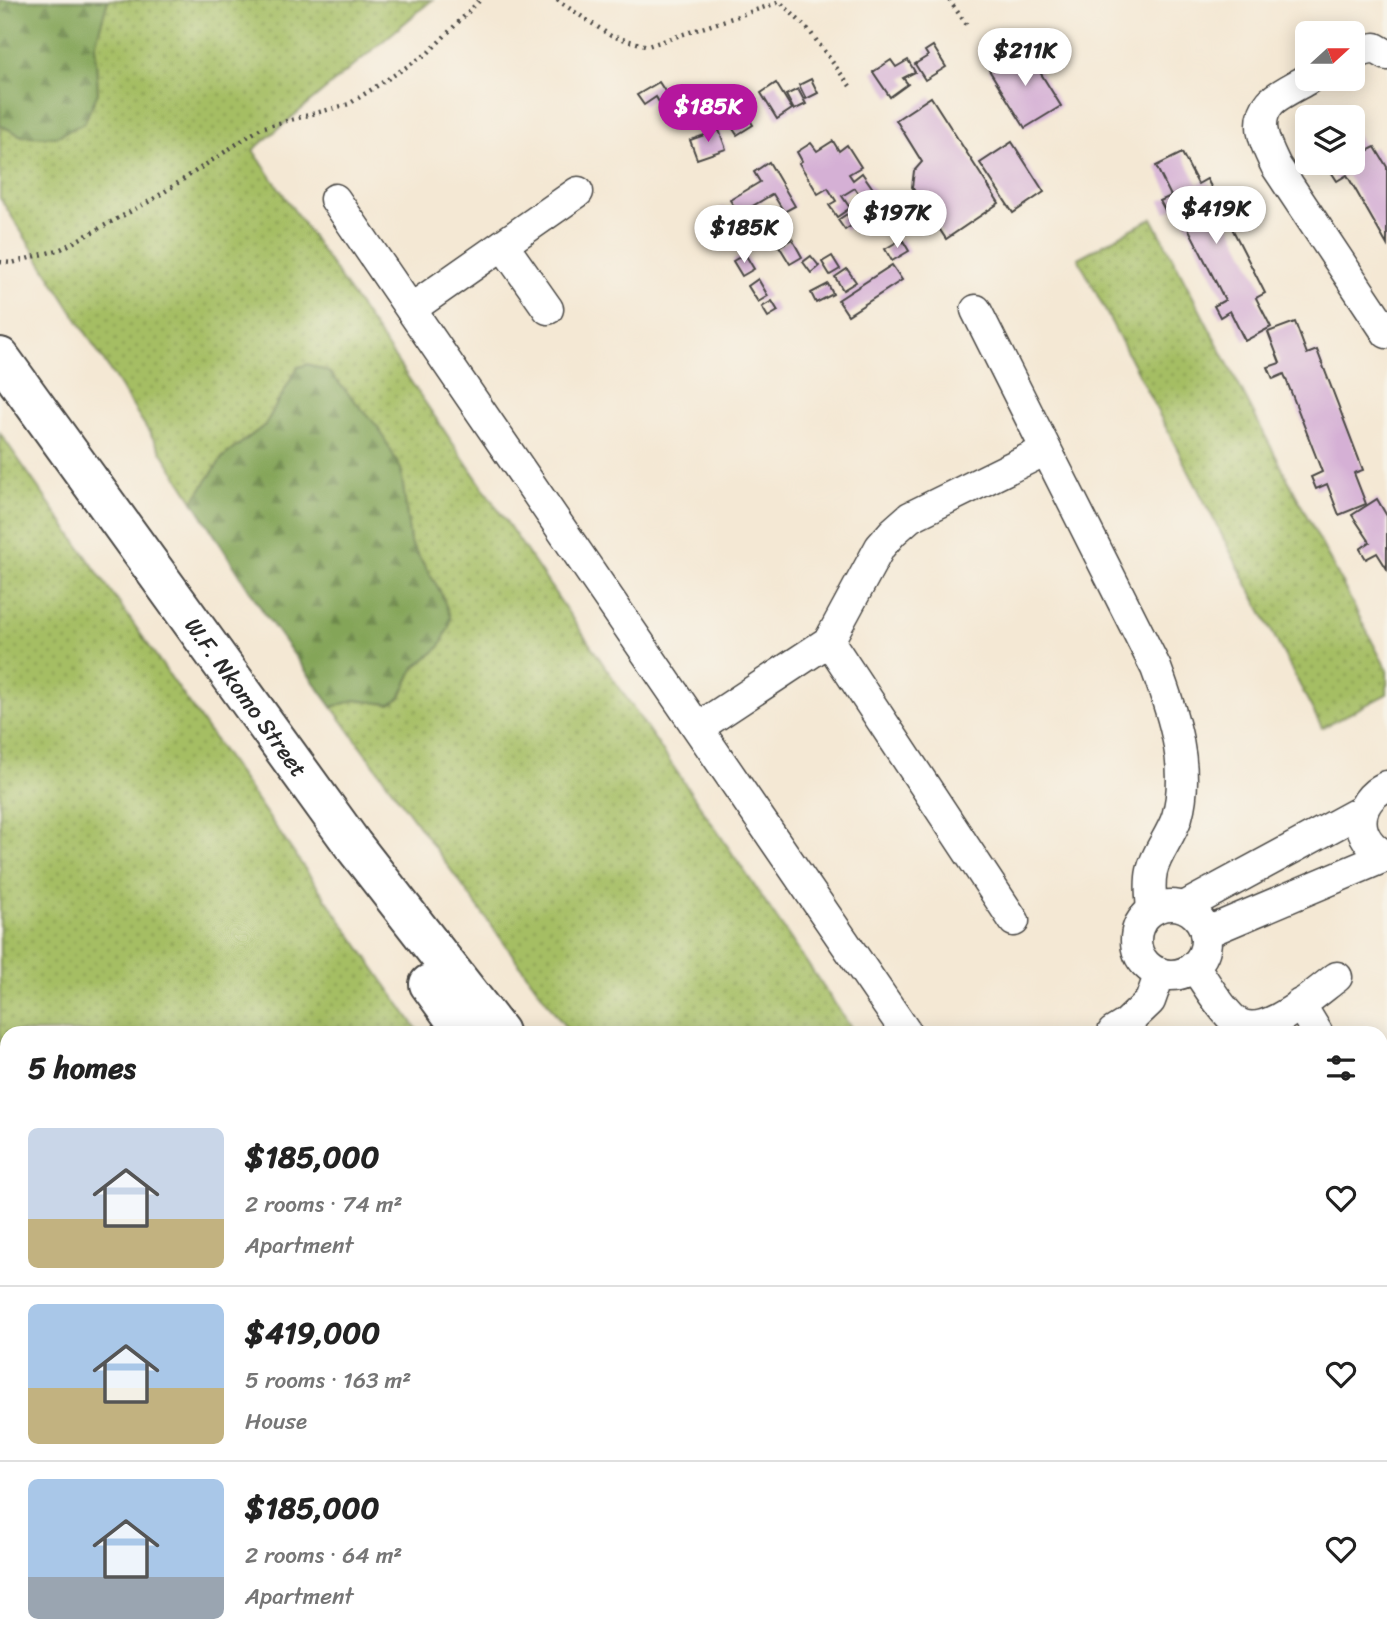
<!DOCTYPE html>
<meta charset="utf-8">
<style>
:root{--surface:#fff;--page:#f2f2f2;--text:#222;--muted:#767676;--line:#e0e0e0;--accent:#b5179e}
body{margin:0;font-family:Sriracha,sans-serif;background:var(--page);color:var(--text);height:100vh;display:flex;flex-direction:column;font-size:26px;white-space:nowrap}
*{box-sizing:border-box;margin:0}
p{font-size:23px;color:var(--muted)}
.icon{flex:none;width:38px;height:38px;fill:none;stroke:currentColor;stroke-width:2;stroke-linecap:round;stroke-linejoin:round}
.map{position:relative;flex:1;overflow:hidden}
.side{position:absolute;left:0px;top:1026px;width:1388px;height:625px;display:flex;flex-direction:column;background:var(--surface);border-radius:21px 21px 0 0;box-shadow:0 4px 18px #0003}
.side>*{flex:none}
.needle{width:46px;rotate:69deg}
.buttons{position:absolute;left:1295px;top:21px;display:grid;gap:14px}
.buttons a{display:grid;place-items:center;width:70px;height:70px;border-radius:10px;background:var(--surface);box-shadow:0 4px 18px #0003;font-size:35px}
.price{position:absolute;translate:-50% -60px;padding:0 16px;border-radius:24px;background:#fff;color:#222;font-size:23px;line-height:46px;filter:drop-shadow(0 2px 4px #0008)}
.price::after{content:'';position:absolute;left:50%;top:42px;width:21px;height:16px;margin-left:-10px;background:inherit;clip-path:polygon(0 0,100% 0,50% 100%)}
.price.current{background:var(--accent);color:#fff}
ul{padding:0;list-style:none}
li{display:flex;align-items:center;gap:21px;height:175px;padding:0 28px}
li+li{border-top:2px solid var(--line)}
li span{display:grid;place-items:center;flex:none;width:196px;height:140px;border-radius:10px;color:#555}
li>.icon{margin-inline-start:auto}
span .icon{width:84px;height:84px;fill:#fffc;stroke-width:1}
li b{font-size:30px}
h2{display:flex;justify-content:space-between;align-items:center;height:84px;padding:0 28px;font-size:30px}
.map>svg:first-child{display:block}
</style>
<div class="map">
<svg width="1387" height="1650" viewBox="0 0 1387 1650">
<defs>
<pattern id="grass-dots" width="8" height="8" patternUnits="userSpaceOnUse" patternTransform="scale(1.75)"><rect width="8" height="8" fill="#a5be63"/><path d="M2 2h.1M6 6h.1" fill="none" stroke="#879b52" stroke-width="1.8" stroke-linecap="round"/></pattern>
<pattern id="forest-firs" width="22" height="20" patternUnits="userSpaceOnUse" patternTransform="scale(1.75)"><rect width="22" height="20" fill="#84a559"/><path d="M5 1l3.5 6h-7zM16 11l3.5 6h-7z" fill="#6c874a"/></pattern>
</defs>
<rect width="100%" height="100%" fill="#f7f3e8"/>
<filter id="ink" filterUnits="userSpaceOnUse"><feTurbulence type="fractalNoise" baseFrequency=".0143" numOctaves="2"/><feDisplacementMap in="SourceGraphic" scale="14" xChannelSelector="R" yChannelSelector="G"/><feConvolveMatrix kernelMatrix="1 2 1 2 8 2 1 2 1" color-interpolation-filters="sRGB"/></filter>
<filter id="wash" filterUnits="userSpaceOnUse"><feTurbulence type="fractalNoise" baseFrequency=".00686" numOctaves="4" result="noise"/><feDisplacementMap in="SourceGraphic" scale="28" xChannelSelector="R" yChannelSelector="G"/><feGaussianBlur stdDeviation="1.57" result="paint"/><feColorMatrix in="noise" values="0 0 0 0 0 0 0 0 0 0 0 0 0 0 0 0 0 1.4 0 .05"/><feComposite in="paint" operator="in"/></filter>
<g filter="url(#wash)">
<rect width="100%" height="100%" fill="#f4e8d4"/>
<g fill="url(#grass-dots)" stroke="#687447" stroke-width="2">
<polygon points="108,0 432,0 253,150 854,1032 569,1032 332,707 355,700 390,704 400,698 414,668 439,648 440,591 410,542 401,469 298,367 265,425 223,457 193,501 0,198 0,125 22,136 98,93 95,45"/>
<polygon points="1152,218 1387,670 1387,694 1322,728 1078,258"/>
<polygon points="0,433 419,1032 7,1032 7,1643 846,1643 852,1650 0,1650"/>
</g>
<g fill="url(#forest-firs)" stroke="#586842" stroke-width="2">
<polygon points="0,0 108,0 95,45 98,93 84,123 56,137 22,136 0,125"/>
<polygon points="308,364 329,372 378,427 401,469 410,542 440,591 450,616 449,627 439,648 414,668 400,698 390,704 355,700 332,707 266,616 193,501 223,457 265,425 298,367"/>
<polygon points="0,1223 7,1227 7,1643 164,1643 166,1650 0,1650"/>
</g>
<g id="blocks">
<g fill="#d5b0d5">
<polygon points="933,46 946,67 925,80 915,64 928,56 925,51"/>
<polygon points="1025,48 1061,106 1025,128 989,70"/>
<polygon points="891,60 896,67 908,60 915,72 903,78 908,84 890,97 873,72"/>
<polygon points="811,79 818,93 806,99 799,85"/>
<polygon points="659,82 668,96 659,102 656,97 644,105 637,95"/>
<polygon points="776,83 792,109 777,119 761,93"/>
<polygon points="798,89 806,104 794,110 786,95"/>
<polygon points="931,97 999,203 946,239 912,187 914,171 922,162 896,120"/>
<polygon points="740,104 753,125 737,135 724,115"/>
<polygon points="1353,127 1367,151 1375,147 1387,167 1387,245 1347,175 1337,181 1330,170 1341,164 1340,163 1353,163"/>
<polygon points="719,130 726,149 697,159 690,140"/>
<polygon points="833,141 839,151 847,145 861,167 849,174 853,180 862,173 876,193 864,201 855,188 842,196 850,208 837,217 829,205 836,201 828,188 818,194 799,163 802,161 797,152 811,143 817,151"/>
<polygon points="1012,142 1044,192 1013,213 980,163"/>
<polygon points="1182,153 1198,184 1207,179 1265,293 1256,298 1271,327 1245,341 1230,311 1220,317 1214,306 1225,300 1177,206 1166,212 1160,201 1171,196 1156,166"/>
<polygon points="769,162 795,206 784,212 773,194 739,214 730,200 760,182 754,172"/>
<polygon points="724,207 732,221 715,231 706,218"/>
<polygon points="847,214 854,224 845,230 838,220"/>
<polygon points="780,216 786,228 777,233 771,222"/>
<polygon points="792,239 802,257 790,264 779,246"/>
<polygon points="902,239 909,251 892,261 885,249"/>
<polygon points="745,254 754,269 742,276 733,261"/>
<polygon points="811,256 819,266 811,273 803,262"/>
<polygon points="832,256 840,269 830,275 822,262"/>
<polygon points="892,265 902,280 848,315 838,300"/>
<polygon points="847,269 856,282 843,290 835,277"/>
<polygon points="758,279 768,296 758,302 748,286"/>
<polygon points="828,284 833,294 816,303 811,293"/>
<polygon points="772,301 778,311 768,317 762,307"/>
<polygon points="1295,322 1307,354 1317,350 1363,470 1354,473 1366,504 1339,515 1327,484 1316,489 1311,477 1322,472 1284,374 1273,379 1268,367 1280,363 1268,332"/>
<polygon points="1377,499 1387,516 1387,569 1377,553 1366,559 1360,549 1370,542 1352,515"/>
<polygon points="1387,1359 1387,1418 1386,1418 1383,1408 1381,1408 1381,1361"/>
<polygon points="1387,1595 1387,1631 1381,1622 1381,1600"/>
<polygon points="1387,1635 1387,1650 1386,1650 1381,1639"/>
</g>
</g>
</g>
<g filter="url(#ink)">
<use href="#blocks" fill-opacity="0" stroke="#494744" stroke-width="2"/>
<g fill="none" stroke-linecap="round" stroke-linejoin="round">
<g stroke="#494744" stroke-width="33">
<g id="minor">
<polyline points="1353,53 1375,48 1387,55"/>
<path d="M1308,79C1298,85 1277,95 1270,103C1253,123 1267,147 1276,166L1387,333"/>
<polyline points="335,199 906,1032"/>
<polyline points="503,245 548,309"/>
<polyline points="411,309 578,192"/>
<path d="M976,310L1156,668C1173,714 1191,768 1177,817C1171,836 1156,853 1152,871C1149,884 1151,897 1152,910"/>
<polyline points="829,641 1014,921"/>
<polyline points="699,727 829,641 880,547 893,532 910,517 1046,450"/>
<path d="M1387,786C1353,802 1353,840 1387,856"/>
<circle cx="1171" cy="940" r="35"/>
<polyline points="1184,907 1363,810"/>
<polyline points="1205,933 1387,856"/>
<path d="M1194,966C1206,983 1218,1005 1233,1019C1259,1046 1315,993 1337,977"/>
<polyline points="1300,1004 1317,1032"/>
<polyline points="1113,1032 1126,1024 1150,1001 1160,973"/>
<polyline points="1381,1193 1387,1189"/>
<polyline points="1381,1297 1387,1297"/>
<polyline points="1328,1643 1333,1650"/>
</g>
</g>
<g stroke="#494744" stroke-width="42">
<g id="major">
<path id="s1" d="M0,357L353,845L499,1032"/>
<polyline points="429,984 464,1032"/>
<polyline points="902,1643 907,1650"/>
<polyline points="964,1643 969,1650"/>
</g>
</g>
<g stroke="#494744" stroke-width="4.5" stroke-dasharray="2 5" stroke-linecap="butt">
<polyline points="557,0 611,36 648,46 780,2 808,29 850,86"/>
<polyline points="949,0 967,25"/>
<polyline points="0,262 12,263 61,249 152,200 261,128 349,104 428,53 480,0"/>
<polyline points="1115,1643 1117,1650"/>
</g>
<use href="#minor" stroke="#fff" stroke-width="30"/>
<use href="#major" stroke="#fff" stroke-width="38"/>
</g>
</g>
<g text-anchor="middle" stroke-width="5" stroke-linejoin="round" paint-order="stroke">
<g font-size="23" fill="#2b2b2b" stroke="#f7f3e8">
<text dy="8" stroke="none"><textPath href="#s1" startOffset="420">W.F. Nkomo Street</textPath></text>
</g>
</g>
</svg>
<div class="buttons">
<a><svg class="needle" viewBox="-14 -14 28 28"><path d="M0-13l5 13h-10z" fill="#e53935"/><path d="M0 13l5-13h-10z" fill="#767676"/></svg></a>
<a><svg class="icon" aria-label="layers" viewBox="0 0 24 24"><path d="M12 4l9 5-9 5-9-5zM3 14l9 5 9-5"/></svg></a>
</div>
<b class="price" style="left:1025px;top:88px">$211K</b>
<b class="price current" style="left:708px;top:144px">$185K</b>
<b class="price" style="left:1216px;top:246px">$419K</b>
<b class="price" style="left:897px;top:250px">$197K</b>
<b class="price" style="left:744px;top:265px">$185K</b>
<section class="side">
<h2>5 homes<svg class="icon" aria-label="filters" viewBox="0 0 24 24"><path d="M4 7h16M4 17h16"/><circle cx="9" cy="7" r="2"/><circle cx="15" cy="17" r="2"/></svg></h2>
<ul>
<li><span style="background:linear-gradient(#c9d6e8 65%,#c2b280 0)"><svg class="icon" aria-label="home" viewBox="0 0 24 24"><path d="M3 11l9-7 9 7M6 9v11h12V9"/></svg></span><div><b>$185,000</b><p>2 rooms · 74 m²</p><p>Apartment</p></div><svg class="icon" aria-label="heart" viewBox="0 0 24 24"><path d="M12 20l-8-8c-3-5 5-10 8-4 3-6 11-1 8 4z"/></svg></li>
<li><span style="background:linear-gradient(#a9c7e8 60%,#c2b280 0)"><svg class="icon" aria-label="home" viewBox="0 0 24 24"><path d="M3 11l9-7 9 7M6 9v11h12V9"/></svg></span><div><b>$419,000</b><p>5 rooms · 163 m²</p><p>House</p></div><svg class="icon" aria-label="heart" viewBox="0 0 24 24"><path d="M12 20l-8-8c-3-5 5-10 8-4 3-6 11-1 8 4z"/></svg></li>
<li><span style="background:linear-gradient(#a9c7e8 70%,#9aa5b1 0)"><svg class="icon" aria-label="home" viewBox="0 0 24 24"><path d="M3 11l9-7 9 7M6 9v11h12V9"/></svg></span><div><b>$185,000</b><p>2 rooms · 64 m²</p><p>Apartment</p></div><svg class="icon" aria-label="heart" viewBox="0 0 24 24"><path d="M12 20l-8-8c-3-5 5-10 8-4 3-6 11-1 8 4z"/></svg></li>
</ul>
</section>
</div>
